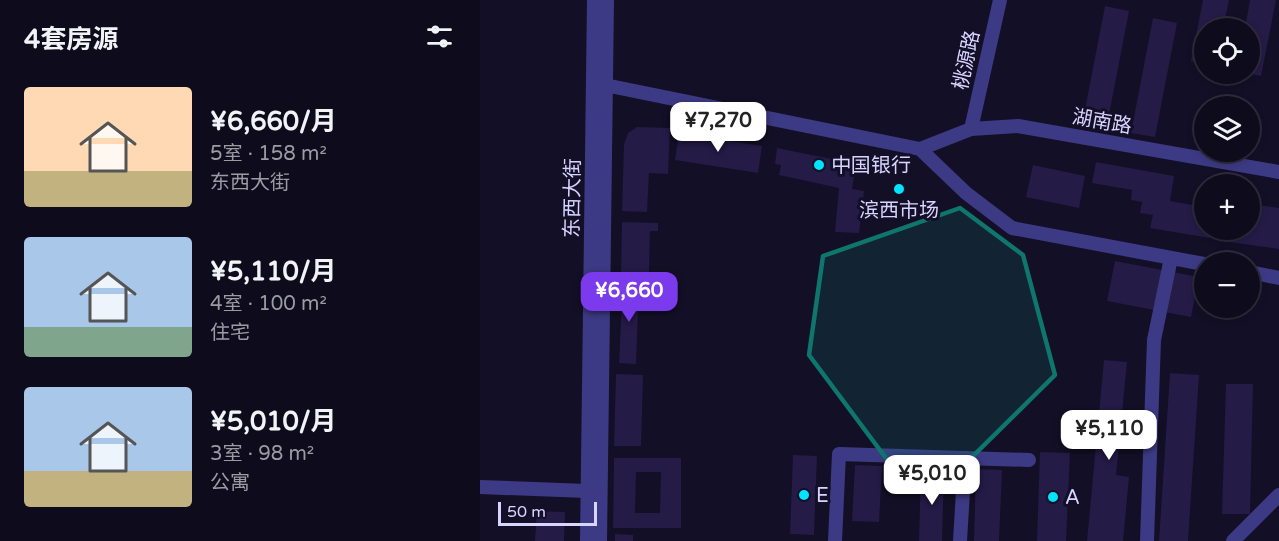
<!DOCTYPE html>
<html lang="zh">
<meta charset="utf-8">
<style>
:root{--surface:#0e0b1c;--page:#1c1929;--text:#f1f3f6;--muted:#9b9ba3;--line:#2e2b3b;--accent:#7c3aed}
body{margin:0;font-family:"Varela Round","Noto Sans SC",sans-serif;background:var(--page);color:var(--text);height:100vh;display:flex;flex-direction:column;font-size:22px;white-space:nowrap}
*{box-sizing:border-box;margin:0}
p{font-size:20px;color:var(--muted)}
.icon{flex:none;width:33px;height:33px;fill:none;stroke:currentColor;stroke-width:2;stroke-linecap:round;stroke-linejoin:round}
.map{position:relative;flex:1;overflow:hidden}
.panel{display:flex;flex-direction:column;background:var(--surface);width:480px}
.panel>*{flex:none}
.controls{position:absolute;left:714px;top:18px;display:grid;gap:12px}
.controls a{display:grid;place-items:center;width:66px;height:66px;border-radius:50%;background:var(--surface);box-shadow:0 3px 9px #0003,0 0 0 2px var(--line);font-size:30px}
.scale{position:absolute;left:18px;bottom:15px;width:99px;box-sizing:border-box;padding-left:6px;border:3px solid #d9d4ff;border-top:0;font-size:16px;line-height:21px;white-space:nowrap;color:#d9d4ff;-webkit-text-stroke:4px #130f26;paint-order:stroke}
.price{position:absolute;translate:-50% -51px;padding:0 14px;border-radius:12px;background:#fff;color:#222;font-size:20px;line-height:39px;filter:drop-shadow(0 2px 3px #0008)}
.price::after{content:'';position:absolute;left:50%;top:36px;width:18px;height:14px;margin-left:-9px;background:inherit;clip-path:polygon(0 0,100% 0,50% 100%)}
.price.on{background:var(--accent);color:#fff}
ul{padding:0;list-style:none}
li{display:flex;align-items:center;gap:18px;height:150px;padding:0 24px}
li span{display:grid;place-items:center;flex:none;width:168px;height:120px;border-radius:6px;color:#555}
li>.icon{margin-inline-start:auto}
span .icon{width:72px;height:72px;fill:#fffc;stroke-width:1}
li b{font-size:26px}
h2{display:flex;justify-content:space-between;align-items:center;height:72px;padding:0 24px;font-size:26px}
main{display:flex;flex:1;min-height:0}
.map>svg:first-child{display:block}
</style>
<main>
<section class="panel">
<h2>4套房源<svg class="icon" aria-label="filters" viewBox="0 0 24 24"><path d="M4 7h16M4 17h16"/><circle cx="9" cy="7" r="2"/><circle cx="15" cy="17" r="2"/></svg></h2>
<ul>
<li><span style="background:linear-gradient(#ffd9b3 70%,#c2b280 0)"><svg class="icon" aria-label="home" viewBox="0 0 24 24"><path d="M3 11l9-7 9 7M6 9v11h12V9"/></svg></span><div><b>¥6,660/月</b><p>5室 · 158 m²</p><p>东西大街</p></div></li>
<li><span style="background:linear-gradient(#a9c7e8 75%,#7fa58c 0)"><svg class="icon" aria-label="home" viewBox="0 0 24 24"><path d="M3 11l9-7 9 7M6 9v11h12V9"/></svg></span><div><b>¥5,110/月</b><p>4室 · 100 m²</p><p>住宅</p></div></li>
<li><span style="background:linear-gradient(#a9c7e8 70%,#c2b280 0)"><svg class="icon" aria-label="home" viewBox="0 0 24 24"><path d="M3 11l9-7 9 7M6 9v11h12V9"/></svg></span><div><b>¥5,010/月</b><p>3室 · 98 m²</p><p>公寓</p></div></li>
</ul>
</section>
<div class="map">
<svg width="799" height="541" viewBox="0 0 799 541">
<rect width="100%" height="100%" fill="#130f26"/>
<g fill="#241b47" fill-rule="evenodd">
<polygon points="723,0 749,0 743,28 724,28 724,64 711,61"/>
<polygon points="770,0 796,0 781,76 770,74 770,28 765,28"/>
<polygon points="625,6 649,11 627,125 603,120"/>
<polygon points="673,18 697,23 675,137 651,133"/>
<polygon points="157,127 190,128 188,174 169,173 167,212 142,211 144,144 148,133"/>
<polygon points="199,133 282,146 278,173 195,160"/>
<polygon points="297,148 376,164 372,189 384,191 379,233 355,232 359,188 299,175 301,165 295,164"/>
<polygon points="616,162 694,176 690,201 724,207 724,230 731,230 730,238 670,228 673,215 660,213 662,202 651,200 652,190 612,183"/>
<polygon points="553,165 605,176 599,208 546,197"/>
<polygon points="770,204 799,208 799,249 743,241 745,230 770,230"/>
<polygon points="142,222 178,223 178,231 170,231 169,272 141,272"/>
<polygon points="635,261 719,277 711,317 627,301"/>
<polygon points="143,281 159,282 156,364 139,363"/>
<polygon points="624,360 647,362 636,475 649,477 643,541 607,541"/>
<polygon points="690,373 719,375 708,541 679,541"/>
<polygon points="136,374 163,375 161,446 134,446"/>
<polygon points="746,384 773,384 770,514 742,514"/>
<polygon points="560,452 590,453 586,541 557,541"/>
<polygon points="313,455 337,456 334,535 310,534"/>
<path d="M134,458H201V528H133ZM156,472H181L180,513H155Z"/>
<polygon points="375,465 402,466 399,522 372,521"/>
<polygon points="496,469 522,470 519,541 494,541"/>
<polygon points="441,470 464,470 462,541 439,541"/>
<polygon points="57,511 85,512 84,541 55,541"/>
<polygon points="135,534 153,535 153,541 135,541"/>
</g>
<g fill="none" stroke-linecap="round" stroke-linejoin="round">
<g stroke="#3d3a85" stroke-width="14">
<polyline points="125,85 440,149 486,193 532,228 724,264"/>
<polyline points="491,129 520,0"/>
<polyline points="440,149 491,129 538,126 799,172"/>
<polyline points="770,272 799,278"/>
<polyline points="0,487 107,491"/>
<polyline points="107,541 114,0"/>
<polyline points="120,541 127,0"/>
<polyline points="355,541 359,454 549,460"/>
<polyline points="480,541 485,458"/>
<polyline points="667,541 674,340 691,258"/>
<polyline points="753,541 799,495"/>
</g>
</g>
<path fill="#0f766e" fill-opacity="0.2" stroke="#0f766e" stroke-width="4.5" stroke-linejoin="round" d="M480,208L543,255L575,375L489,460L423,481L329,355L343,256Z"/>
<g fill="#00e5ff" stroke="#130f26" stroke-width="2">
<circle cx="339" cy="165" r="6"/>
<circle cx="419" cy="189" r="6"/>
<circle cx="324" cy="495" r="6"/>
<circle cx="573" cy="497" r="6"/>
</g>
<g text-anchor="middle" stroke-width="6" stroke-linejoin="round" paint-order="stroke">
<g font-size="20" fill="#d9d4ff" stroke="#130f26">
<text transform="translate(486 60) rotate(-78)" y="7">桃源路</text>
<text transform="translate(622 121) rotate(10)" y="7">湖南路</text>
<text transform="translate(92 198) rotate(-89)" y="7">东西大街</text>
</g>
<g font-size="20" fill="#d9d4ff" stroke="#130f26" text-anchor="start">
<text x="351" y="172">中国银行</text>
<text x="419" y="217" text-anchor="middle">滨西市场</text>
<text x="336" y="502">E</text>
<text x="585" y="504">A</text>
</g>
</g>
</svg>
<div class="controls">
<a><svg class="icon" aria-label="locate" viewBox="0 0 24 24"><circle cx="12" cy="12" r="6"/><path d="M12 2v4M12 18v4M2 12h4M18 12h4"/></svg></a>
<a><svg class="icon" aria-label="layers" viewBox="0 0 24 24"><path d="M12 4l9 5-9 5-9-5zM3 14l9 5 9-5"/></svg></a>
<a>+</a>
<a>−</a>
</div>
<div class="scale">50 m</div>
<b class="price" style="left:238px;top:153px">¥7,270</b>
<b class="price on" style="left:149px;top:323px">¥6,660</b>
<b class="price" style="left:629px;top:461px">¥5,110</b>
<b class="price" style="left:452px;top:506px">¥5,010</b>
</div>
</main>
